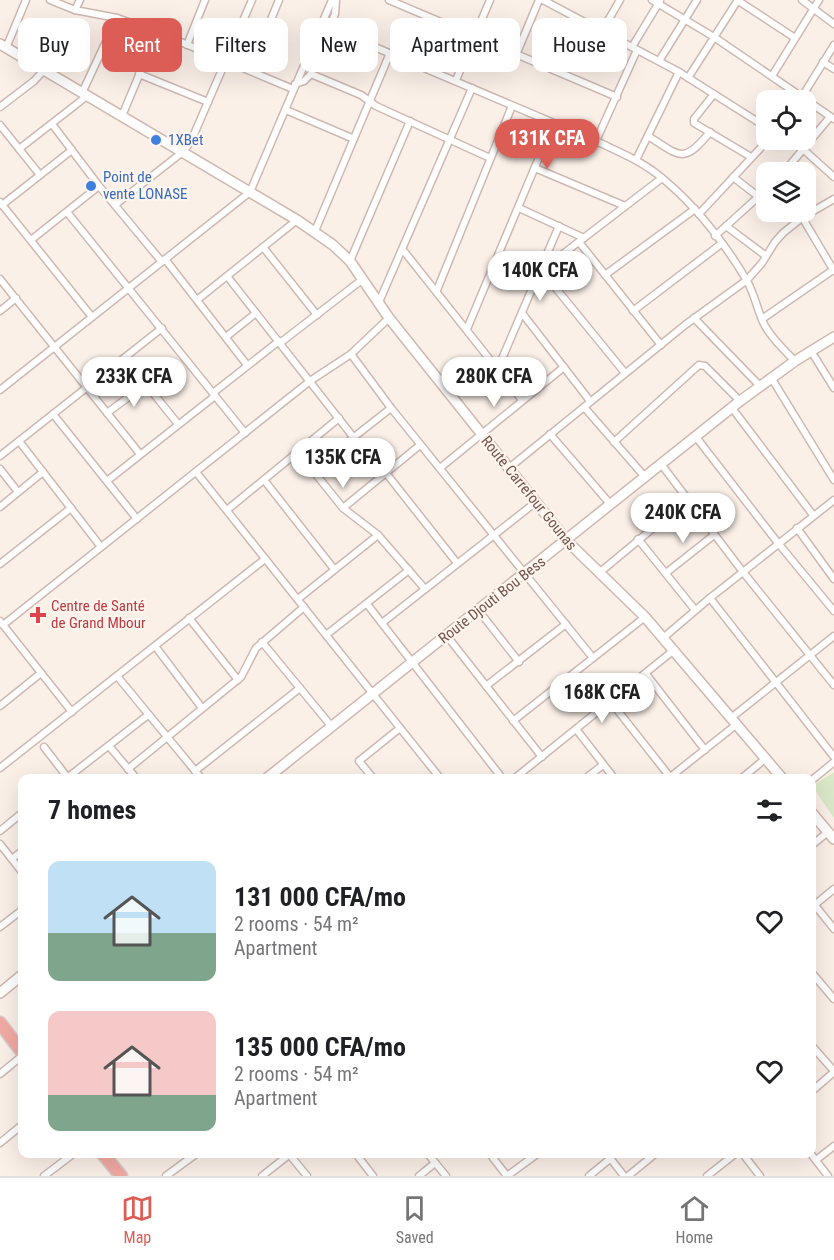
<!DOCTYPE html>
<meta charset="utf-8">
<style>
:root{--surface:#fff;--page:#f2f2f2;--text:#202124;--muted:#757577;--line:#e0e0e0;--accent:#dc5d55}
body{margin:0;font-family:"Roboto Condensed",sans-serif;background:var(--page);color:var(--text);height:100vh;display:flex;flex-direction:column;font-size:22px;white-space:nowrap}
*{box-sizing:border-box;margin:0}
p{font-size:20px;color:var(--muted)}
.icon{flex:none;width:33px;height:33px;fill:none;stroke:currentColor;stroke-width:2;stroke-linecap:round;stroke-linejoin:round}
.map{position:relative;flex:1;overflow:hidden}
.side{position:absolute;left:18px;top:774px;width:798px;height:384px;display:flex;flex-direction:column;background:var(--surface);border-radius:12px;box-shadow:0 6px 24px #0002}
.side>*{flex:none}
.top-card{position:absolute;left:18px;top:18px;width:798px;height:54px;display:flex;gap:12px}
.fabs{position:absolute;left:756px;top:90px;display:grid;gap:12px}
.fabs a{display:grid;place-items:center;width:60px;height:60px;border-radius:12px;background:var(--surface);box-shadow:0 6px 24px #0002;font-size:30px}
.price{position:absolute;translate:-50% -51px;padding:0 14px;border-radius:21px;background:#fff;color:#222;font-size:20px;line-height:39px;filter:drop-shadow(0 2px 3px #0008)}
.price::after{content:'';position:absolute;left:50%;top:36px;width:18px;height:14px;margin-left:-9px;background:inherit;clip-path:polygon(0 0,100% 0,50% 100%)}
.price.current{background:var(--accent);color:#fff}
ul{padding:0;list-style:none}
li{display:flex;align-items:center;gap:18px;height:150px;padding:0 30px}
li span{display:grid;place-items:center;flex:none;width:168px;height:120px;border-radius:12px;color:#555}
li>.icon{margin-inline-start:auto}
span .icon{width:72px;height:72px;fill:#fffc;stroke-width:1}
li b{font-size:26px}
h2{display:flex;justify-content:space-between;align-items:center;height:72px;padding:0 30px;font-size:26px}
.tag{padding:0 21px;border-radius:12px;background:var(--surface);box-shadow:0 6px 24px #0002;font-size:21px;line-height:54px}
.tag.current{background:var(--accent);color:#fff}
.tabs{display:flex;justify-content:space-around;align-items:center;height:84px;border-top:2px solid var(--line);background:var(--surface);font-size:16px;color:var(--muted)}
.tabs a{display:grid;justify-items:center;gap:3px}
.tabs .current{color:var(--accent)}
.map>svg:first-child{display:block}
</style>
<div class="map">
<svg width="834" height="1176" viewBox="0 0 834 1176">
<rect width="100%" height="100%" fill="#fbf0e8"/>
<polygon fill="#dae8c7" points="834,772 834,818 812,786"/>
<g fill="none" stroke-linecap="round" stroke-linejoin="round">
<g stroke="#ceb9b1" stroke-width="9">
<g id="street">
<polyline points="50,0 75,10 117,18 157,32 293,89"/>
<polyline points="389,0 617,97"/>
<polyline points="543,0 679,72 766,127"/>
<polyline points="652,0 714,37 834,119"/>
<polyline points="737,0 795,38"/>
<polyline points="802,0 834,24"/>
<polyline points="75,10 80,0"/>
<path d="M330,28L596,141C617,151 639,160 657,174C693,202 723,241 746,279C755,294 757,311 765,326C773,340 784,350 795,361"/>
<polyline points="602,31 620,0"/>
<polyline points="187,45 205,0"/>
<polyline points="632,47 660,1"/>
<polyline points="6,48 26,0"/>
<polyline points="516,55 539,0"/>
<polyline points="659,61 697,0"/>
<polyline points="823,62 834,69"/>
<polyline points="250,70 279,0"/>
<polyline points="139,74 208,102"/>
<polyline points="311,74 361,95 376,106 490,158"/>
<polyline points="772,76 819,0"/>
<polyline points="688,78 738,0"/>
<polyline points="456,80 490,0"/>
<polyline points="295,84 304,81 311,74 335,14 336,0"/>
<polyline points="82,93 117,18"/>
<polyline points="714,94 694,119 694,123 751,157"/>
<polyline points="800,100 834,45"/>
<polyline points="0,107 34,81 44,70"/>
<polyline points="286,110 354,139"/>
<polyline points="122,116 157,32"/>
<polyline points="52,124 99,186 162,262"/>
<polyline points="0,125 40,175"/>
<path d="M648,136C680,156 683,165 710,132"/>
<polyline points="787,140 804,150 834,177"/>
<polyline points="596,141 637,50"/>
<polyline points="19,149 87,96"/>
<polyline points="636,160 679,72"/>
<polyline points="535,168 625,206"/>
<polyline points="784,172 830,117"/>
<polyline points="733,177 759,197"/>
<polyline points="0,202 92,317"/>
<polyline points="2,205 72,150"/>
<polyline points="115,205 184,151 192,139 252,0"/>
<polyline points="519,208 584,238"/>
<polyline points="67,212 245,433"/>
<polyline points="799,212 834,271"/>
<polyline points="699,214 768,140"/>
<polyline points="726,226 766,256"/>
<polyline points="315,231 390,53"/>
<polyline points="715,236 766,190"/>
<polyline points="31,240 99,186"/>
<polyline points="579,242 661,345"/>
<polyline points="263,247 317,315"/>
<polyline points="403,250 522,400"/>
<polyline points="165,259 247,365"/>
<polyline points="350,261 410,121"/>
<polyline points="545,262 559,257 662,178"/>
<polyline points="541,270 625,373"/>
<polyline points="605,275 695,209"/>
<polyline points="227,276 354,438"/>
<polyline points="0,279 140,454"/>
<polyline points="437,290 512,106"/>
<polyline points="197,300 297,220"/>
<polyline points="379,302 472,88"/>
<polyline points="0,311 16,298"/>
<polyline points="633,311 721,244"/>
<polyline points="522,313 590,401"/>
<polyline points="694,318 760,386"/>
<polyline points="762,319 833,270"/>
<polyline points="467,329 553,124"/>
<polyline points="226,337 256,313"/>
<polyline points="280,343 363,279"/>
<polyline points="811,351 834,388"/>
<polyline points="351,354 391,408 593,658"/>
<polyline points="125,358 178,424"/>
<polyline points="498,368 559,226"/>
<polyline points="772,379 834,480"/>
<polyline points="0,390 250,192 332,0"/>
<polyline points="213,393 279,341"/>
<polyline points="584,407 645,477"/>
<polyline points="732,408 813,515"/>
<polyline points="107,413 146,384"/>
<polyline points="53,414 137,519"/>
<polyline points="550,434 611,505"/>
<polyline points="696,437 778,543 834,611"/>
<polyline points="19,441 101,547"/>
<polyline points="614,442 699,365 705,366 740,401"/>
<polyline points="298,452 343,508 378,535 425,589"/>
<polyline points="0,456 162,328"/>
<polyline points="661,464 743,572 834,685"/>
<polyline points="440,468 564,367"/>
<polyline points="509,468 685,325 747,280 762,263 775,242 783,233 803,217 834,199"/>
<polyline points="0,469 18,492"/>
<polyline points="312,470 391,408"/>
<polyline points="196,472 440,778"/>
<polyline points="386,473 457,563"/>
<polyline points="264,480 334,569"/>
<polyline points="107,481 215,396"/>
<polyline points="0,507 43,472"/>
<polyline points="343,508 420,445"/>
<polyline points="227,510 339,418"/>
<polyline points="797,528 834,579"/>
<polyline points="638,539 695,610"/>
<polyline points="0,564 71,508"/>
<polyline points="599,573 687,500"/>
<polyline points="666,573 714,535"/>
<polyline points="710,598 834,757"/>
<polyline points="298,599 378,535"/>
<polyline points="367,604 502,778"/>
<polyline points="479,611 519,662"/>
<polyline points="189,618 238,680"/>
<polyline points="0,621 72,712"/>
<polyline points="382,623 536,502"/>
<polyline points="3,625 310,381 351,354 389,318"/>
<polyline points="326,635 409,570"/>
<polyline points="447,636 542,757"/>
<polyline points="663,638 710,598 834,500"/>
<polyline points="262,642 332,727"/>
<polyline points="155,646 202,708"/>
<polyline points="646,674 705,750"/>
<polyline points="117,676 201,778"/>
<polyline points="486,686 566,624"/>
<polyline points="611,702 670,777"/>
<polyline points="0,706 41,673"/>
<polyline points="731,718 834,636"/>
<polyline points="513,721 645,617"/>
<polyline points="576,729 614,778"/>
<polyline points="109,746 136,778"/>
<polyline points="44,747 68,778"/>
<polyline points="0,768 265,559"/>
<polyline points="128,769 241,677 256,648 304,607"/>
<polyline points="195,771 300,688"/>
<polyline points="67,778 148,715"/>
<polyline points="373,778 359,761 400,728"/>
<polyline points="515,778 674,650"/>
<polyline points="586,778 603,765"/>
<polyline points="669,778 737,724"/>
<polyline points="742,778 765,759"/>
<polyline points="812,780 834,762"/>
<polyline points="0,831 22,813"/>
<polyline points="0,844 22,872"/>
<polyline points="812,845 828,832"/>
<polyline points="12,859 22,851"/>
<polyline points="814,904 834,929"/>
<polyline points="812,907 834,889"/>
<polyline points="0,927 22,910"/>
<polyline points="812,973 834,999"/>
<polyline points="812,1046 834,1071"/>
<polyline points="0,1074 22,1056"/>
<polyline points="812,1091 834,1072"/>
<polyline points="0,1143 22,1125"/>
<polyline points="289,1154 307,1176"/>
<polyline points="356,1154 373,1176"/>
<polyline points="428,1154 446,1176"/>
<polyline points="490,1154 507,1176"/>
<polyline points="607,1154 624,1176"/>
<polyline points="743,1154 760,1176"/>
<polyline points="811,1154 828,1176"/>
<polyline points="816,1160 834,1146"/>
<polyline points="44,1176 73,1154"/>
<polyline points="166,1176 196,1154"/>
<polyline points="262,1176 290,1154"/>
<polyline points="419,1176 435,1163"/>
<polyline points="507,1176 537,1154"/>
<polyline points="589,1176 611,1158"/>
<polyline points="628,1176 655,1154"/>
<polyline points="707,1176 735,1154"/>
</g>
</g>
<g stroke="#d1b8af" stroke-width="12">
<g id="secondary">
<polyline points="0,44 297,220 333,245 350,261 389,318 567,541 645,617 782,778"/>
<polyline points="267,778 740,401 795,361 834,337"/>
<polyline points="812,813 834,839"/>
<polyline points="0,993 22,975"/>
</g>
</g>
<g stroke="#d8cfcd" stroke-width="15">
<g id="highway">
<polyline points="0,1023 22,1052"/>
<polyline points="103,1154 121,1176"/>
</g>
</g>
<use href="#street" stroke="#fff" stroke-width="6"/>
<use href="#secondary" stroke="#fff" stroke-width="9"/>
<use href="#highway" stroke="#f1aaa3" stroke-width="12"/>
</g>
<g fill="#3f7fe0" stroke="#fef5ee" stroke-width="2">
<circle cx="156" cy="140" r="6"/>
<circle cx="91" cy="186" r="6"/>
</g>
<path fill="#e0444e" stroke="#fef5ee" stroke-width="2" d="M35 606h6v6h6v6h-6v6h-6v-6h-6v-6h6z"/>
<g text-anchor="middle" stroke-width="4.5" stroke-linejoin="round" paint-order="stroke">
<g font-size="15" fill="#366cbe" stroke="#fef5ee" text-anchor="start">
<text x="168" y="145">1XBet</text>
<text x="103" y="182">Point de<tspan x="103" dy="17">vente LONASE</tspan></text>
</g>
<g font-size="15" fill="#73554d" stroke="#fef5ee">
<text transform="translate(529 493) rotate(51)" y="5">Route Carrefour Gounas</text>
<text transform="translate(492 600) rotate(-38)" y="5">Route Djouti Bou Bess</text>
</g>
<g font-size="15" fill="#be3a42" stroke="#fef5ee" text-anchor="start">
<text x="51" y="611">Centre de Santé<tspan x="51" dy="17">de Grand Mbour</tspan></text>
</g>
</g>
</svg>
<div class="fabs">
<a><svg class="icon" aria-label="locate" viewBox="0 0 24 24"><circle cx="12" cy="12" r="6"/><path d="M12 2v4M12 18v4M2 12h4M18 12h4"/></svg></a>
<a><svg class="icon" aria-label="layers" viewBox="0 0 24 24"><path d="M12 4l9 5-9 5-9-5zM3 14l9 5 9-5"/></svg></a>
</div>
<b class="price current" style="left:547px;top:170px">131K CFA</b>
<b class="price" style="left:540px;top:302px">140K CFA</b>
<b class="price" style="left:134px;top:408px">233K CFA</b>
<b class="price" style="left:494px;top:408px">280K CFA</b>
<b class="price" style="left:343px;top:489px">135K CFA</b>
<b class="price" style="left:683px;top:544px">240K CFA</b>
<b class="price" style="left:602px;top:724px">168K CFA</b>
<div class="top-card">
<a class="tag">Buy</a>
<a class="tag current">Rent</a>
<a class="tag">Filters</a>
<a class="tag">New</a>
<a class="tag">Apartment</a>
<a class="tag">House</a>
</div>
<section class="side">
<h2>7 homes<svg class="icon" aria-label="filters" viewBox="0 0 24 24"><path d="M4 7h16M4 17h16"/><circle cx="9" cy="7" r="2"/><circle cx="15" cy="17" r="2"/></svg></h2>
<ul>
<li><span style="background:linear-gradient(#bfe0f5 60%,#7fa58c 0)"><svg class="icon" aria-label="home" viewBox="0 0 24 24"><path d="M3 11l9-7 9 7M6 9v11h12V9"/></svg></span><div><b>131 000 CFA/mo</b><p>2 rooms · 54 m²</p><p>Apartment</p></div><svg class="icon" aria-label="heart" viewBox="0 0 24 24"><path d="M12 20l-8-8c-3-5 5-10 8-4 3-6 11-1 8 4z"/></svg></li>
<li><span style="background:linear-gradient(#f6c9c9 70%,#7fa58c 0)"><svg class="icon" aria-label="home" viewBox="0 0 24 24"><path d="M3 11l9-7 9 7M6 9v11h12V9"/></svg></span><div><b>135 000 CFA/mo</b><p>2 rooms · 54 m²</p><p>Apartment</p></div><svg class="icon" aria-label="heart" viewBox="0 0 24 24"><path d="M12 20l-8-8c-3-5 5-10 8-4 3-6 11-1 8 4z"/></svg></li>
</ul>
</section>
</div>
<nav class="tabs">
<a class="current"><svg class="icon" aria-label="map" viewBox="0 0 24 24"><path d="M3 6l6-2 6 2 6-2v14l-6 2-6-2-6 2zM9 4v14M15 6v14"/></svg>Map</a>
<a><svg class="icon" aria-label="saved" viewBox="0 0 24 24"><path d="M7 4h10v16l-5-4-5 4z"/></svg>Saved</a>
<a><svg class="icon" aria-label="home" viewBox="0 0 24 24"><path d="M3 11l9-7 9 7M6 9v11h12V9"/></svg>Home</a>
</nav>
